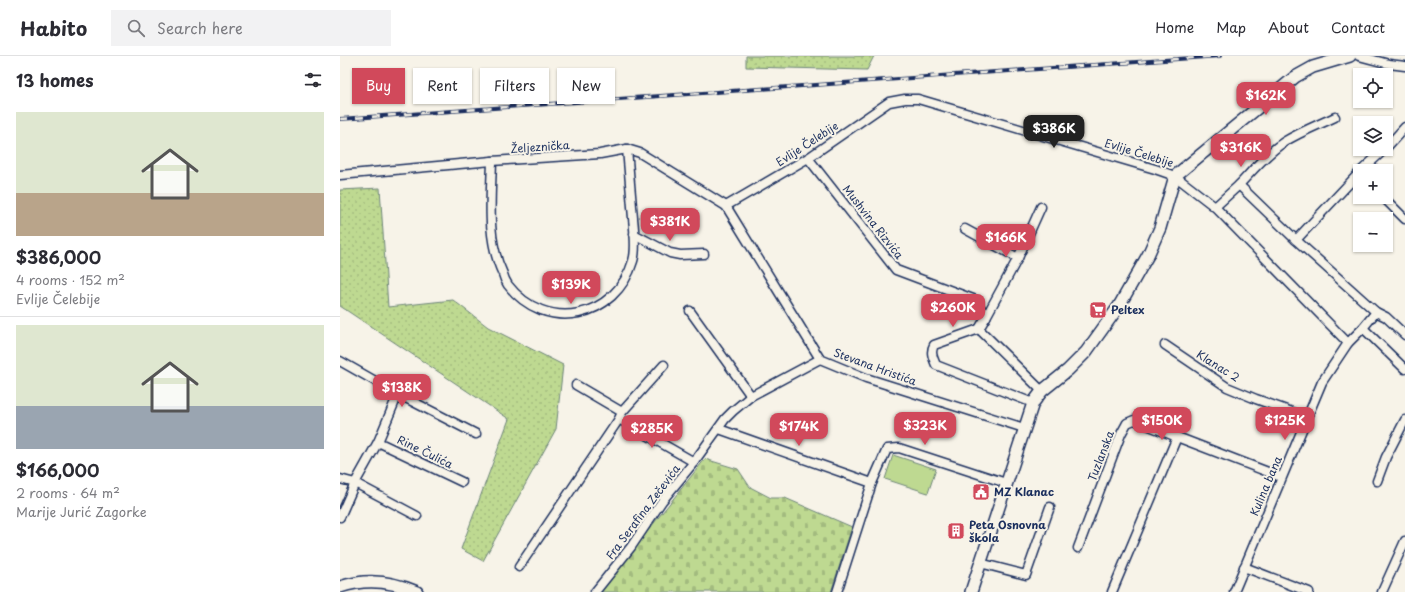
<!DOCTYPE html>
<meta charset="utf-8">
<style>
:root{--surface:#fff;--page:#f2f2f3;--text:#2b2b33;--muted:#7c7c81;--line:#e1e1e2;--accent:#d1495b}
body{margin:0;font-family:"Playpen Sans",sans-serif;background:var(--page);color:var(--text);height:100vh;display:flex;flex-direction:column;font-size:15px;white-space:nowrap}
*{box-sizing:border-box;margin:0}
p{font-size:13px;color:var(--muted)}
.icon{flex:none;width:22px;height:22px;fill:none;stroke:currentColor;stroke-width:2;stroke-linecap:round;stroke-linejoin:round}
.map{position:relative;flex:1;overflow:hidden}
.sheet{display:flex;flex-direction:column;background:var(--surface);width:340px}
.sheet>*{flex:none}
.hud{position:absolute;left:12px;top:12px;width:380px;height:36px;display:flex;gap:8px}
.fabs{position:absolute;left:1013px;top:12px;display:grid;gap:8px}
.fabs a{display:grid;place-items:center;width:40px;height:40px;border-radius:0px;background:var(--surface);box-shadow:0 1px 3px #0004;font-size:20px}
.price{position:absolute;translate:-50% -34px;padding:0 9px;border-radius:8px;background:var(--accent);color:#fff;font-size:13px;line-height:26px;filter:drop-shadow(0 1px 2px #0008)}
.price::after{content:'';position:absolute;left:50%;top:24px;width:12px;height:9px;margin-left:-6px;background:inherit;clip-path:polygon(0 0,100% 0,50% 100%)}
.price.on{background:#222;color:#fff}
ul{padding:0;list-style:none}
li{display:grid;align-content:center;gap:8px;height:212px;padding:0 16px}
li+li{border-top:1px solid var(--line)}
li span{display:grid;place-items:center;height:124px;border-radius:0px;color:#555}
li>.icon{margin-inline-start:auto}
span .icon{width:72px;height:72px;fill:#fffc;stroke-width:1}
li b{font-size:17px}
h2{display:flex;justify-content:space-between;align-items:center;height:48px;padding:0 16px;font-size:17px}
.tag{padding:0 14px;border-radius:0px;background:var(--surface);box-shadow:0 1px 3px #0004;font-size:14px;line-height:36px}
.tag.on{background:var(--accent);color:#fff}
header{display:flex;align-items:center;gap:24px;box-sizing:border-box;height:56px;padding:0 20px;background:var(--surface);border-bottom:1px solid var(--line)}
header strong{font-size:19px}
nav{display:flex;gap:22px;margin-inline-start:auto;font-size:14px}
.search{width:280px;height:36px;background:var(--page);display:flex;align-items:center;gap:10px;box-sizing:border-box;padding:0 14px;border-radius:0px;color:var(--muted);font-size:15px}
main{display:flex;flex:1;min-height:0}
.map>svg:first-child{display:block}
</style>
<header>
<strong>Habito</strong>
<div class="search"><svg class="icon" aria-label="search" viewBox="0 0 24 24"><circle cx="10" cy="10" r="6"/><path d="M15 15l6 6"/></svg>Search here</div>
<nav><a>Home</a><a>Map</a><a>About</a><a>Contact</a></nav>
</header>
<main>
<section class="sheet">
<h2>13 homes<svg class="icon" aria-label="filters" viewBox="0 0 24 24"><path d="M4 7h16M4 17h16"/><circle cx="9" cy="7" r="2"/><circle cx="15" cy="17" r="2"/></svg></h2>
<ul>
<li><span style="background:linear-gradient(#dfe7d0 65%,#b9a48a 0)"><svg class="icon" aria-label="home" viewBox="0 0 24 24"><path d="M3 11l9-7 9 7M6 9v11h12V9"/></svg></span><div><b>$386,000</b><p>4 rooms · 152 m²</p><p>Evlije Čelebije</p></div></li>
<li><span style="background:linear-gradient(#dfe7d0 65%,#9aa5b1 0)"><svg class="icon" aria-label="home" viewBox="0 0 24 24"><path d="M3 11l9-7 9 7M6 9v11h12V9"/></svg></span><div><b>$166,000</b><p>2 rooms · 64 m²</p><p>Marije Jurić Zagorke</p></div></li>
</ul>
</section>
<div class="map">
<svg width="1065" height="536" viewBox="0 0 1065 536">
<defs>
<pattern id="grass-dots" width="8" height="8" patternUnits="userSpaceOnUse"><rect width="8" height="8" fill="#bed991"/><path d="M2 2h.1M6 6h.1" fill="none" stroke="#a3bb7f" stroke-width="1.8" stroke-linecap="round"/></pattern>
<pattern id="cemetery-stones" width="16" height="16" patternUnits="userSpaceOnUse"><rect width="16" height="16" fill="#bed991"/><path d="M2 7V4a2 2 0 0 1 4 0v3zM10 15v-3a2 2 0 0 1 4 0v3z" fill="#a3bb7f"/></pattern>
</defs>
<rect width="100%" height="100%" fill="#f7f3e8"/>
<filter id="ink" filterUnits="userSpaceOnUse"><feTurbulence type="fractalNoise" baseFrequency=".025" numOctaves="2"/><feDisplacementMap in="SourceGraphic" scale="8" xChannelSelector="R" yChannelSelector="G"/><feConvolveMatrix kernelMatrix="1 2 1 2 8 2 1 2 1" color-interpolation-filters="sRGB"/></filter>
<g filter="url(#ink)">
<g fill="url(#grass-dots)" stroke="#6c8478">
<polygon points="406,0 534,0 527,14 406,11"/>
<polygon points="40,132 48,251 113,244 148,271 223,309 216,373 143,505 121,493 169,363 0,250 0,134"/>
</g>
<polygon fill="url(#cemetery-stones)" stroke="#6c8478" points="365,403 398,413 410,431 431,442 445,442 512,471 491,536 259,536"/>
<polygon fill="#bed991" stroke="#6c8478" points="553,399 596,413 588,437 545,423"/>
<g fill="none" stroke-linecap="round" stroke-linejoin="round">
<g stroke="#1b2f5e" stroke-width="11">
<g id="street">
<polyline points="1019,0 1049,8 1065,10"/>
<path d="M995,61C978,69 960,76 944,86C927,97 913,114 899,129L956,184L1036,256L1046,261L1065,279"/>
<polyline points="1046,92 1065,71"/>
<polyline points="468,102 556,214 633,243 638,248 646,261 639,273 702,335"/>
<path d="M152,105C151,142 146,183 163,218C164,222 166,226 168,229C206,278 276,263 293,205C297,193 294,174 293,162C291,139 289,116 287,93"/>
<polyline points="1021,115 1045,93"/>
<polyline points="0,119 152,105 260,98 287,93 300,97 386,150 480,303 526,322 684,372"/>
<polyline points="1043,141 1065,163"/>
<polyline points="386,150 468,102 549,46 565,43 578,43 815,113 835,120 875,151 1008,287"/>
<polyline points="875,151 899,129"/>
<polyline points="625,173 678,202"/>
<polyline points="294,178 330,197 340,199 364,198"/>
<polyline points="956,184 1020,116"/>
<polyline points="350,255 411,340"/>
<polyline points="646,261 678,202 701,151"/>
<polyline points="1023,272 1065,313"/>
<path d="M639,273L594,289C590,296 593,302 596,309L693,347"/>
<polyline points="825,289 887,331 916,343 966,361"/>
<polyline points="0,305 58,338 136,378"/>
<polyline points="236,329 282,356"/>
<polyline points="279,363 354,406"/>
<polyline points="379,373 532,427"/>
<polyline points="837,381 941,421"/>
<polyline points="38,386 122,426"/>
<polyline points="0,423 15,427 77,460"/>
<polyline points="1037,425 1046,401 1065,364"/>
<polyline points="0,461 15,427 38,386 58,338"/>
<polyline points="738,492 781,378 787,367 794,364 837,381 772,536"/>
<polyline points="640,507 686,519 710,451"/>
<polyline points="179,511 279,363 282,356 324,309"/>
<polyline points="904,511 969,536"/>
<polyline points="255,536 291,491 322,445 354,406 385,363 393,355 411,340 480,303"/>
<polyline points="497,536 532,427 547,393 559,392 666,427"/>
<polyline points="894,536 982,326 1008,287 1023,272 1036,256"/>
<polyline points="1042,536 1065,485"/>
</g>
</g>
<g stroke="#1b2f5e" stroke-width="14">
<g id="secondary">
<path d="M0,531C26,522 52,525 77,536"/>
<polyline points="631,536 693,347 702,335 728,314 746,296 779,250 808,199 820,172 835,120 955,21 973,11 1010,0"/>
</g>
</g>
<use href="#street" stroke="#f7f3e8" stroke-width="8"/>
<use href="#secondary" stroke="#f7f3e8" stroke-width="11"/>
<g stroke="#1b2f5e" stroke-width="4">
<polyline id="rail" points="0,63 880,0"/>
</g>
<use href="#rail" stroke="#f7f3e8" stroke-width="2.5" stroke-dasharray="8" stroke-linecap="butt"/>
</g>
</g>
<defs>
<g id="supermarket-square" transform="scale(0.9)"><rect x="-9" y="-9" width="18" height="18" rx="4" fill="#d1495b" stroke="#f7f3e8"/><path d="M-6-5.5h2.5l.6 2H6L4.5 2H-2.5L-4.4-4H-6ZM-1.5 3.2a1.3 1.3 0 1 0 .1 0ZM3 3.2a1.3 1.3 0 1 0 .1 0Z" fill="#fff"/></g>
<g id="civic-square" transform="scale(0.9)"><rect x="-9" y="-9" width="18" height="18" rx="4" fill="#d1495b" stroke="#f7f3e8"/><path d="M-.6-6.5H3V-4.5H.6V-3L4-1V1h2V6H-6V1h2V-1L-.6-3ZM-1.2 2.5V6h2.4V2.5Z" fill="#fff"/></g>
<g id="building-square" transform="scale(0.9)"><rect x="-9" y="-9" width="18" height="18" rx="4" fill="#d1495b" stroke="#f7f3e8"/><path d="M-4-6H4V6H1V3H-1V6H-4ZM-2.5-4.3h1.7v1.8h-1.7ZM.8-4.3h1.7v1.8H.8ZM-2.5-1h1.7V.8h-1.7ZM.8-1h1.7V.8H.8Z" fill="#fff"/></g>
</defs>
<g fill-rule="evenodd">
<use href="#supermarket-square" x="758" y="254"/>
<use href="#civic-square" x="641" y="436"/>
<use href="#building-square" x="616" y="475"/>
</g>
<g text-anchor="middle" stroke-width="4" stroke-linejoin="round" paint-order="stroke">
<g font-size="11" fill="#1b2f5e" stroke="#f7f3e8">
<text transform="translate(467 88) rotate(-33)" y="4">Evlije Čelebije</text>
<text transform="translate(200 91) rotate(-4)" y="4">Željeznička</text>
<text transform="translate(799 97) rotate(17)" y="4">Evlije Čelebije</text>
<text transform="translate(533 166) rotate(52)" y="4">Mushvina Rizvića</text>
<text transform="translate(878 310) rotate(32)" y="4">Klanac 2</text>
<text transform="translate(535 311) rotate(20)" y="4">Stevana Hristića</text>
<text transform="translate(85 396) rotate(26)" y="4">Rine Čulića</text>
<text transform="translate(761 400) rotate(-69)" y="4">Tuzlanska</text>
<text transform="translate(926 430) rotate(-67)" y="4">Kulina bana</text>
<text transform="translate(303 456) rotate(-53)" y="4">Fra Serafina Zečevića</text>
</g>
<g font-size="11" font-weight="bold" fill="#1b2f5e" stroke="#f7f3e8" text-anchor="start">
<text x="771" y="258">Peltex</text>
<text x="654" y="440">MZ Klanac</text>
<text x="629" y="473">Peta Osnovna<tspan x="629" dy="13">škola</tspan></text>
</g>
</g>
</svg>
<div class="fabs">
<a><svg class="icon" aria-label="locate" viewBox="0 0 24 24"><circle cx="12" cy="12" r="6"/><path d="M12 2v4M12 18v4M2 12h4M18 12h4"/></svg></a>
<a><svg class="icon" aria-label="layers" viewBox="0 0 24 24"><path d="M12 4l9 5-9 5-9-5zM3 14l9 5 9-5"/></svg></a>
<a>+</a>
<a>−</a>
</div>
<b class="price" style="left:926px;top:60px">$162K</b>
<b class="price on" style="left:714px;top:93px">$386K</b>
<b class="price" style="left:901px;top:112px">$316K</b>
<b class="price" style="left:330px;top:186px">$381K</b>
<b class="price" style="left:666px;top:202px">$166K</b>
<b class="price" style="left:231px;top:249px">$139K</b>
<b class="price" style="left:613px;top:272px">$260K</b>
<b class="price" style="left:62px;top:352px">$138K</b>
<b class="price" style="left:822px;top:385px">$150K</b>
<b class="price" style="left:945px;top:385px">$125K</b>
<b class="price" style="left:585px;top:390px">$323K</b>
<b class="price" style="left:459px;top:391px">$174K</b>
<b class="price" style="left:312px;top:393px">$285K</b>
<div class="hud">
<a class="tag on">Buy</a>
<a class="tag">Rent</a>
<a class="tag">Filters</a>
<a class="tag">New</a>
</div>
</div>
</main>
